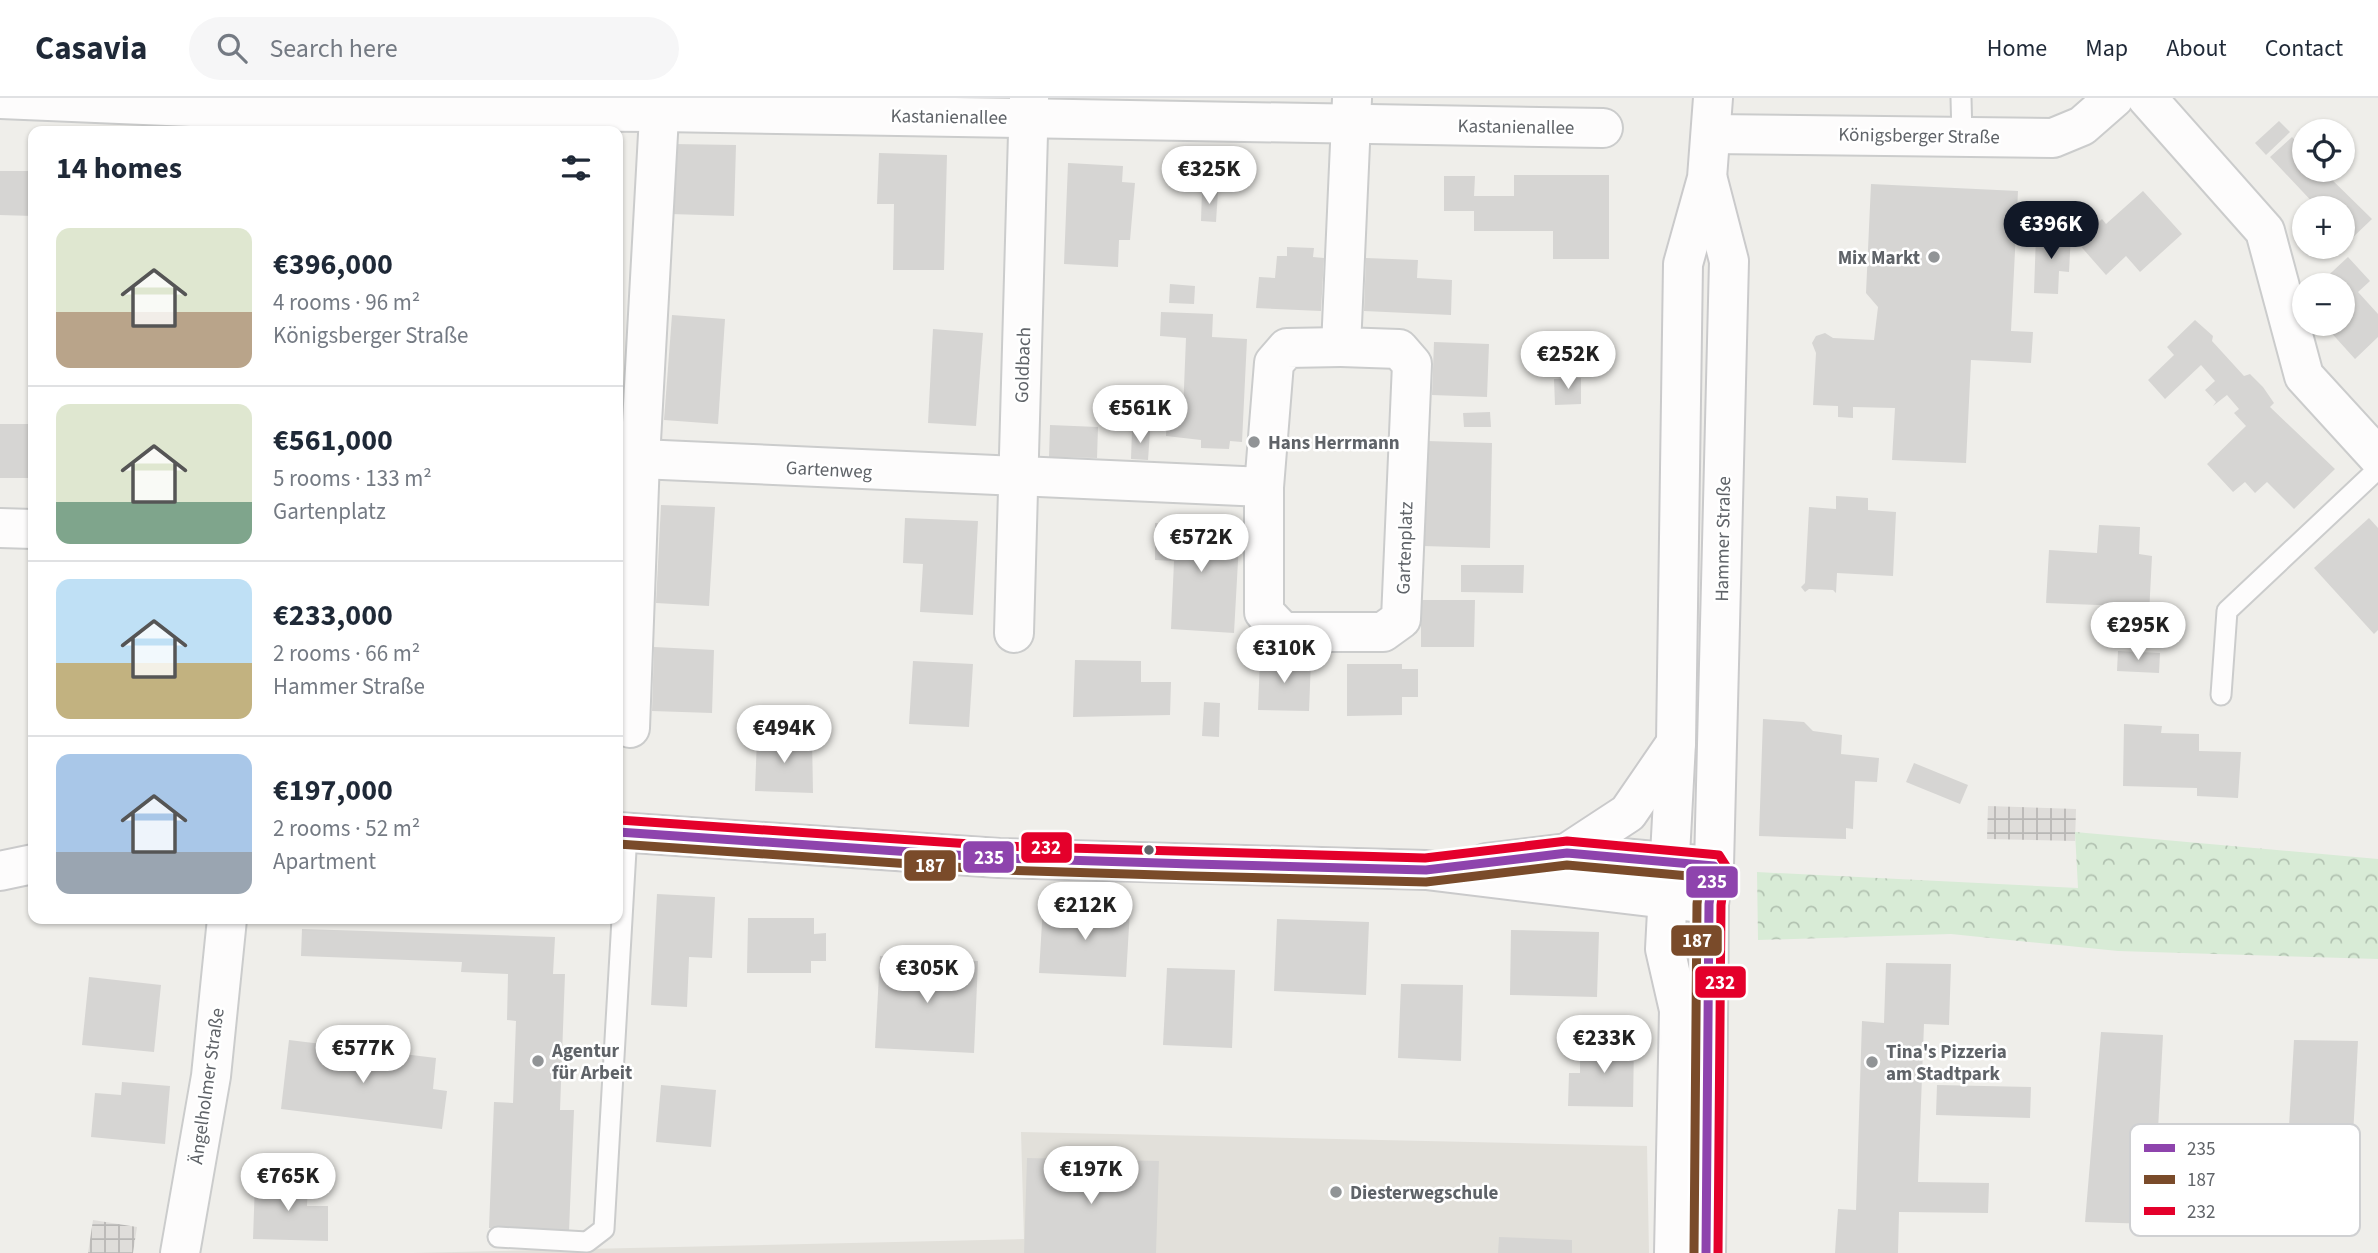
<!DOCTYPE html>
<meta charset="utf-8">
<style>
:root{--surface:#fff;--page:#f6f6f7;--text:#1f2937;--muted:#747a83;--line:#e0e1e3;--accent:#111827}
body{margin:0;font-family:"Source Sans 3",sans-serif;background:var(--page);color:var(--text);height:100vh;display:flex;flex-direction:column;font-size:26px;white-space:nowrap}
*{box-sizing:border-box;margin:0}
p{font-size:23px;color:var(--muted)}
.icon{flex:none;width:38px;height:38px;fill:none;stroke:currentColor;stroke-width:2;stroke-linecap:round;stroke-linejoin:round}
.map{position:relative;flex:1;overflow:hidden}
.sheet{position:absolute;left:28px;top:28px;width:595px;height:798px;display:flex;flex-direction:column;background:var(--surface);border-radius:14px;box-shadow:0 2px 5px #0004}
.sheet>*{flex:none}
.tools{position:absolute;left:2292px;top:21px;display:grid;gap:14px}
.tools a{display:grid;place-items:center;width:63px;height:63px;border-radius:50%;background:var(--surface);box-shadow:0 2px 5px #0004;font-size:35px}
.price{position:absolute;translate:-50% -60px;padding:0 16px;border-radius:24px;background:#fff;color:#222;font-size:23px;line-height:46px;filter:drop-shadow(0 2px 4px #0008)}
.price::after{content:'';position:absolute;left:50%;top:42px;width:21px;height:16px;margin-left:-10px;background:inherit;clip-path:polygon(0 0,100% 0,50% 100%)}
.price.selected{background:var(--accent);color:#fff}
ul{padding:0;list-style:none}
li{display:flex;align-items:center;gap:21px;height:175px;padding:0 28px}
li+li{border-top:2px solid var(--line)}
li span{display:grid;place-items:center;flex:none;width:196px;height:140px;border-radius:14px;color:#555}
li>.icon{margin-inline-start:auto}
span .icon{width:84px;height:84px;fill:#fffc;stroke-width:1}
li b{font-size:30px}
h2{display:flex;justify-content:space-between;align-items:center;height:84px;padding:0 28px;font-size:30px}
header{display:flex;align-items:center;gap:42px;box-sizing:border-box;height:98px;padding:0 35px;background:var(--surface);border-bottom:2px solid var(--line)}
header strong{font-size:33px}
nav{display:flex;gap:38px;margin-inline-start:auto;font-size:24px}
.search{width:490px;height:63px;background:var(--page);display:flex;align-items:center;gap:18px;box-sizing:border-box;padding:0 24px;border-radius:38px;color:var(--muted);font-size:26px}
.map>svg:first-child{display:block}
</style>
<header>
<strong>Casavia</strong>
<div class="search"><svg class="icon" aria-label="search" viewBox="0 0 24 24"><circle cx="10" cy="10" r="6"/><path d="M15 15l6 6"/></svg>Search here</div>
<nav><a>Home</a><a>Map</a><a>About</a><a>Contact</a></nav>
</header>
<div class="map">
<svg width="2378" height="1155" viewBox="0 0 2378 1155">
<defs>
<pattern id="industrial-grid" width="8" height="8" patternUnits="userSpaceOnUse" patternTransform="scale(1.75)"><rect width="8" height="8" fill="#dfddda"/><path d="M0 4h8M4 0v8" fill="none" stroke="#b8b7b5"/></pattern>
<pattern id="park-crowns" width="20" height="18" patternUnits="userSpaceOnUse" patternTransform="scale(1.75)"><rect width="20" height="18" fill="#d8ebd6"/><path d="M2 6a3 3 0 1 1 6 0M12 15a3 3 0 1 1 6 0" fill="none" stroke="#b2c2b1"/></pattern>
</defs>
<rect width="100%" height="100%" fill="#efeeea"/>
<g fill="url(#industrial-grid)">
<polygon points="1988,708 2076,711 2075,743 1987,741"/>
<polygon points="93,1122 137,1129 133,1155 88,1155"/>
</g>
<polygon fill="#e2e0da" points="1021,1034 1647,1048 1649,1155 413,1155 1024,1141"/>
<polygon fill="url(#park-crowns)" points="2075,734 2378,761 2378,861 2118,853 1951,836 1758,842 1757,774 2078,790"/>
<g fill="#d6d5d3">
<polygon points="2279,23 2290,34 2266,57 2255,45"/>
<polygon points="2292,39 2305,53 2305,72 2322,72 2372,121 2349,143 2343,138 2343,110 2318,110 2270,59"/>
<polygon points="673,46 736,47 734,118 670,116"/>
<polygon points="879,55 947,57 944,172 893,172 894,106 877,106"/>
<polygon points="1068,65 1123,68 1122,84 1135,85 1130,142 1119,142 1118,169 1064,166"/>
<polygon points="0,73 33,73 33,118 0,117"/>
<polygon points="1514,77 1609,77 1609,161 1553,161 1553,133 1474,133 1474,113 1444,113 1444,78 1475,78 1474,98 1514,98"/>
<polygon points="1871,86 2018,93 2011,233 2033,234 2031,265 1971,262 1966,365 1892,362 1895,310 1853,309 1853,320 1838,319 1838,308 1813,307 1816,255 1812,245 1816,238 1825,235 1833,240 1874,242 1878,209 1866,195"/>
<polygon points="1202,92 1218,93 1216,124 1201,123"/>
<polygon points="2143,93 2182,136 2140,174 2126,158 2106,177 2077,144 2102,121 2106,126"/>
<polygon points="2036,136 2071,136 2069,174 2059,173 2058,196 2034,195"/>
<polygon points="1287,149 1314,150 1313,159 1324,160 1321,213 1256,210 1259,179 1275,180 1277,158 1287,158"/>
<polygon points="2348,159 2370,183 2358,194 2378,216 2378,239 2355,261 2327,230 2332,226 2343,226 2343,187 2318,187"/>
<polygon points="1366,160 1418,162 1417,180 1452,182 1451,217 1364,213"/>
<polygon points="1170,186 1195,188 1194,206 1169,205"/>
<polygon points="1161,214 1213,216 1212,239 1247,241 1242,344 1230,343 1229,351 1201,350 1201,342 1166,338 1167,314 1183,314 1186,240 1160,238"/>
<polygon points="672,217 725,221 718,326 664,322"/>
<polygon points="2195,222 2213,238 2212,243 2244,278 2250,276 2263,289 2274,305 2270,309 2335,371 2294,411 2267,384 2255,395 2245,384 2233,394 2207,366 2246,328 2234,315 2239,311 2227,297 2213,308 2216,304 2205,292 2215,283 2201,267 2165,301 2148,282 2174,257 2167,249"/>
<polygon points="933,231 983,235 976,328 928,325"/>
<polygon points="1434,244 1489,246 1487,299 1432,297"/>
<polygon points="1581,280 1581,306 1555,307 1554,281"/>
<polygon points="1490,314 1491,329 1464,329 1463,315"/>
<polygon points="0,326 28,326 28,335 33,335 33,380 0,380"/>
<polygon points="1050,327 1098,329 1097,360 1049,359"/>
<polygon points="1132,332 1150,333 1148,362 1131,361"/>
<polygon points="1427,343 1492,345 1490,450 1423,448"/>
<polygon points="1836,398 1868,400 1868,412 1896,414 1893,478 1837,475 1836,495 1833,492 1809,491 1805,494 1801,489 1805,485 1809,409 1836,411"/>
<polygon points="661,407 715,409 709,508 656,505"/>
<polygon points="905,420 978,423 973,517 920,514 923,466 903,465"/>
<polygon points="2369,420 2378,430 2378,532 2374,536 2314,470"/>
<polygon points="1155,425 1240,427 1234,535 1171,531 1174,463 1155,462"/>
<polygon points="2099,427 2140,429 2139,456 2152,458 2149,516 2124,515 2124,508 2046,505 2049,452 2097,455"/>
<polygon points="1461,467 1524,467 1523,495 1461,494"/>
<polygon points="1421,502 1475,502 1474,549 1421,549"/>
<polygon points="654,549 714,552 712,615 652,613"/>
<polygon points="2118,553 2160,555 2159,575 2117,573"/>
<polygon points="1260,560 1311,562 1309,613 1258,612"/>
<polygon points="1075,562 1141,563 1141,584 1171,584 1170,617 1073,619"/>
<polygon points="913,563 973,566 969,629 909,626"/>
<polygon points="1347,566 1402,566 1402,571 1418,571 1418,599 1402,599 1402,617 1347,618"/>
<polygon points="1204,604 1220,605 1219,639 1202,638"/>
<polygon points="1763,621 1804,624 1813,633 1842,637 1841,656 1879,660 1877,684 1855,683 1853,731 1846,730 1846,741 1759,738"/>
<polygon points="2124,626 2162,628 2161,635 2199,636 2199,653 2241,654 2238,700 2197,698 2197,690 2123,688"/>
<polygon points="757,639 812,639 813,695 755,693"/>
<polygon points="1914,665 1968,687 1960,706 1906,684"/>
<polygon points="657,796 715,799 712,860 689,859 687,909 651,907"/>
<polygon points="1043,808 1130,812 1126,879 1039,875"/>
<polygon points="748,820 814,820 814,836 826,835 826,863 811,863 811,875 747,875"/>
<polygon points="1277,821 1369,824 1366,897 1274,893"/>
<polygon points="302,831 555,839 553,876 565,876 560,1012 574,1012 569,1133 489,1130 494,1004 513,1005 516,923 507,922 508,876 461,874 462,864 301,858"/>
<polygon points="1511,832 1599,834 1597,899 1510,897"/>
<polygon points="880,858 978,863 974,955 875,950"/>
<polygon points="1886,865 1951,866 1949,927 1924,926 1918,1084 1989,1085 1988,1115 1899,1114 1898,1155 1835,1155 1838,1111 1856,1112 1862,923 1884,925"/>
<polygon points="1167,870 1235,872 1232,950 1163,947"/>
<polygon points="89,879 161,887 154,954 82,947"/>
<polygon points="1401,886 1463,887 1461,963 1398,960"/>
<polygon points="2101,934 2163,937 2153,1126 2085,1124"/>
<polygon points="289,942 436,960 433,991 447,993 442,1031 281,1011"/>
<polygon points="1580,942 1634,943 1633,1009 1568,1008 1569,975 1580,975"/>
<polygon points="2294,942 2358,943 2348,1134 2283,1132"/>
<polygon points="122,984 170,988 165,1046 91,1039 95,995 121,997"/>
<polygon points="661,987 716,992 711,1049 656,1044"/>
<polygon points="1937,987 2031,989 2030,1020 1936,1017"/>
<polygon points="1027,1060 1159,1063 1156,1155 1024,1155"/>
<polygon points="255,1084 308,1084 307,1108 328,1108 328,1143 253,1141"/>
<polygon points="1499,1139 1572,1142 1572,1155 1498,1155"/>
</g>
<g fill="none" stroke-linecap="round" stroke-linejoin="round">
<g stroke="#cbcccc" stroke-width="23">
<g id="lane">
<polyline points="1961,0 1962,38"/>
<polyline points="2221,597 2227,513 2378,371"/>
<polyline points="498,1139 587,1144 604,1131 627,735"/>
</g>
</g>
<g stroke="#cbcccc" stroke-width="42">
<g id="street">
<polyline points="2147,0 2265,133 2304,278 2378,359"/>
<polyline points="0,1 264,12 660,14 1603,30"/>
<polyline points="1711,36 2053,40 2082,28 2114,0"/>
<polyline points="640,361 1264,389 1274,265 1287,250 1341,249"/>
<polyline points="1264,389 1264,514 1283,534 1383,534 1401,521 1412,266 1399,251 1341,249 1352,1"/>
<polyline points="0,430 33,431"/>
<polyline points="1014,535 1029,0"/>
<polyline points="630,630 640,361 660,0"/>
<polyline points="180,1155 211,978 227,821"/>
</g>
</g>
<g stroke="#cacacb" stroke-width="42">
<g id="secondary">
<polyline points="618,734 999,760 1426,772 1709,806"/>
<polyline points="1567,755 1698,767"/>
<polyline points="1486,765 1567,755 1628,715 1676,645"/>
<polyline points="0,773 33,766"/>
<polyline points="1674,1155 1679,912 1665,851 1676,645 1683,166 1707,80 1713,0"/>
<polyline points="1706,1155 1709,806 1714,768 1729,163 1708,82"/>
</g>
</g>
<use href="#lane" stroke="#fdfcfc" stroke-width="19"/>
<use href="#street" stroke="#fdfcfc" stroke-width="38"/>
<use href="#secondary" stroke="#fdfcfc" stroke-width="38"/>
<g stroke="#fff" stroke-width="14">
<polyline id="bus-1" points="618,734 999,760 1192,766 1426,772 1567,755 1714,768 1709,806 1706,1155"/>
</g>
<g stroke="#fff" stroke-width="14">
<polyline id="bus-2" points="618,746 998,772 1192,778 1426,784 1567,767 1700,779 1697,806 1694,1155"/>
</g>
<g stroke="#fff" stroke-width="14">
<polyline id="bus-3" points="619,722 1000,748 1425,760 1567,743 1719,757 1726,768 1721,807 1718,1155"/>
</g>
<use href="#bus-1" stroke="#8e44ad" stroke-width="9"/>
<use href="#bus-2" stroke="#7a4b2a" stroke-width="9"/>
<use href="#bus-3" stroke="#e4002b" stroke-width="9"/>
</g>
<g fill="#919496" stroke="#fff" stroke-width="2.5">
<circle cx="1934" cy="159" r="7"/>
<circle cx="1254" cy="344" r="7"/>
<circle cx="538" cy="963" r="7"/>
<circle cx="1872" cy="964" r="7"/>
<circle cx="1336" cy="1094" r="7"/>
</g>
<circle fill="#5f6368" stroke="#fff" stroke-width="2.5" cx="1149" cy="752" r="6"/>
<g text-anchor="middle" stroke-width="5" stroke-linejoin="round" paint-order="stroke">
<g font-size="19" fill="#5f6368" stroke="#fff">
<text transform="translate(949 18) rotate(1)" y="7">Kastanienallee</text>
<text transform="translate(1516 28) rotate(1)" y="7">Kastanienallee</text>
<text transform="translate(1919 37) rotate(1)" y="7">Königsberger Straße</text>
<text transform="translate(1022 267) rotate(-88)" y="7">Goldbach</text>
<text transform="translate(829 371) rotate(3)" y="7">Gartenweg</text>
<text transform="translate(1722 441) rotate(-89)" y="7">Hammer Straße</text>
<text transform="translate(1404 450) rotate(-88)" y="7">Gartenplatz</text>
<text transform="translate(206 988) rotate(-82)" y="7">Ängelholmer Straße</text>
</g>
<g font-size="19" font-weight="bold" fill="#5f6368" stroke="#fff" text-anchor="start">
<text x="1920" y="166" text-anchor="end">Mix Markt</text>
<text x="1268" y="351">Hans Herrmann</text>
<text x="552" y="959">Agentur<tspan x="552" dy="22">für Arbeit</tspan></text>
<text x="1886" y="960">Tina's Pizzeria<tspan x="1886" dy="22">am Stadtpark</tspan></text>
<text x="1350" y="1101">Diesterwegschule</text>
</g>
</g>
<rect x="2130" y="1026" width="230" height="112" rx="10" fill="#fff" stroke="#cfd0d2" stroke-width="2"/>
<rect x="2144" y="1046" width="31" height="8" fill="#8e44ad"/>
<rect x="2144" y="1077" width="31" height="9" fill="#7a4b2a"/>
<rect x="2144" y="1109" width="31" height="8" fill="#e4002b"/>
<g font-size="19" fill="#5f6368">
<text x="2187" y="1057">235</text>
<text x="2187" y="1088">187</text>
<text x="2187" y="1120">232</text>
</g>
<g stroke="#fff" stroke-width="2.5">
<rect x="1020" y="733" width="53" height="33" rx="7" fill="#e4002b"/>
<rect x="962" y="742" width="53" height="34" rx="7" fill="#8e44ad"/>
<rect x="903" y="751" width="54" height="33" rx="7" fill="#7a4b2a"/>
<rect x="1685" y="767" width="54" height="34" rx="7" fill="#8e44ad"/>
<rect x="1670" y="826" width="53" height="33" rx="7" fill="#7a4b2a"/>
<rect x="1694" y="867" width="53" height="34" rx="7" fill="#e4002b"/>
</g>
<g font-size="19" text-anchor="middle" font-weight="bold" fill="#fff">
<text x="1046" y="756">232</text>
<text x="989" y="766">235</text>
<text x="930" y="774">187</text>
<text x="1712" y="790">235</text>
<text x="1697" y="849">187</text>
<text x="1720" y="891">232</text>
</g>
</svg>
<div class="tools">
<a><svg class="icon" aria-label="locate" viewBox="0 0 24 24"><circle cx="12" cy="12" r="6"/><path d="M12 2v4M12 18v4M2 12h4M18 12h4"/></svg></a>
<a>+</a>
<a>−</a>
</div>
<b class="price" style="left:1209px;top:108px">€325K</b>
<b class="price selected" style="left:2051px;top:163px">€396K</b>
<b class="price" style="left:1568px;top:293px">€252K</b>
<b class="price" style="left:1140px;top:347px">€561K</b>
<b class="price" style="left:1201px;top:476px">€572K</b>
<b class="price" style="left:2138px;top:564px">€295K</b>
<b class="price" style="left:1284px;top:587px">€310K</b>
<b class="price" style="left:784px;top:667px">€494K</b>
<b class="price" style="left:1085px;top:844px">€212K</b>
<b class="price" style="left:927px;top:907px">€305K</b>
<b class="price" style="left:1604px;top:977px">€233K</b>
<b class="price" style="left:363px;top:987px">€577K</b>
<b class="price" style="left:1091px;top:1108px">€197K</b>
<b class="price" style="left:288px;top:1115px">€765K</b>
<section class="sheet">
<h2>14 homes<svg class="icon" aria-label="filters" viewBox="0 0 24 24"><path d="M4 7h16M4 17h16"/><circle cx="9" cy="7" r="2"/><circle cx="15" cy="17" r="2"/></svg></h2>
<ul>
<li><span style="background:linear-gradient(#dfe7d0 60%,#b9a48a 0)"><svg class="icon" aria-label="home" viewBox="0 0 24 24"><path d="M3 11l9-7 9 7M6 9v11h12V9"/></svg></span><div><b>€396,000</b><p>4 rooms · 96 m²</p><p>Königsberger Straße</p></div></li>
<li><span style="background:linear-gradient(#dfe7d0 70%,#7fa58c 0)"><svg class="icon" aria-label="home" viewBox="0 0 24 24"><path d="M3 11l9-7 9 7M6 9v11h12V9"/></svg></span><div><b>€561,000</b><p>5 rooms · 133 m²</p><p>Gartenplatz</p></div></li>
<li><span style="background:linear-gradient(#bfe0f5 60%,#c2b280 0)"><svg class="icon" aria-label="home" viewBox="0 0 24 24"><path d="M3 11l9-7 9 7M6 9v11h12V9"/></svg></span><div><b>€233,000</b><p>2 rooms · 66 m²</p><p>Hammer Straße</p></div></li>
<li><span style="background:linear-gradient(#a9c7e8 70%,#9aa5b1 0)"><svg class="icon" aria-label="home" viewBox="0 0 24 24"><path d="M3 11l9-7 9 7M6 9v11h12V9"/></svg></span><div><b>€197,000</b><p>2 rooms · 52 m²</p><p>Apartment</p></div></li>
</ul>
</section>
</div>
